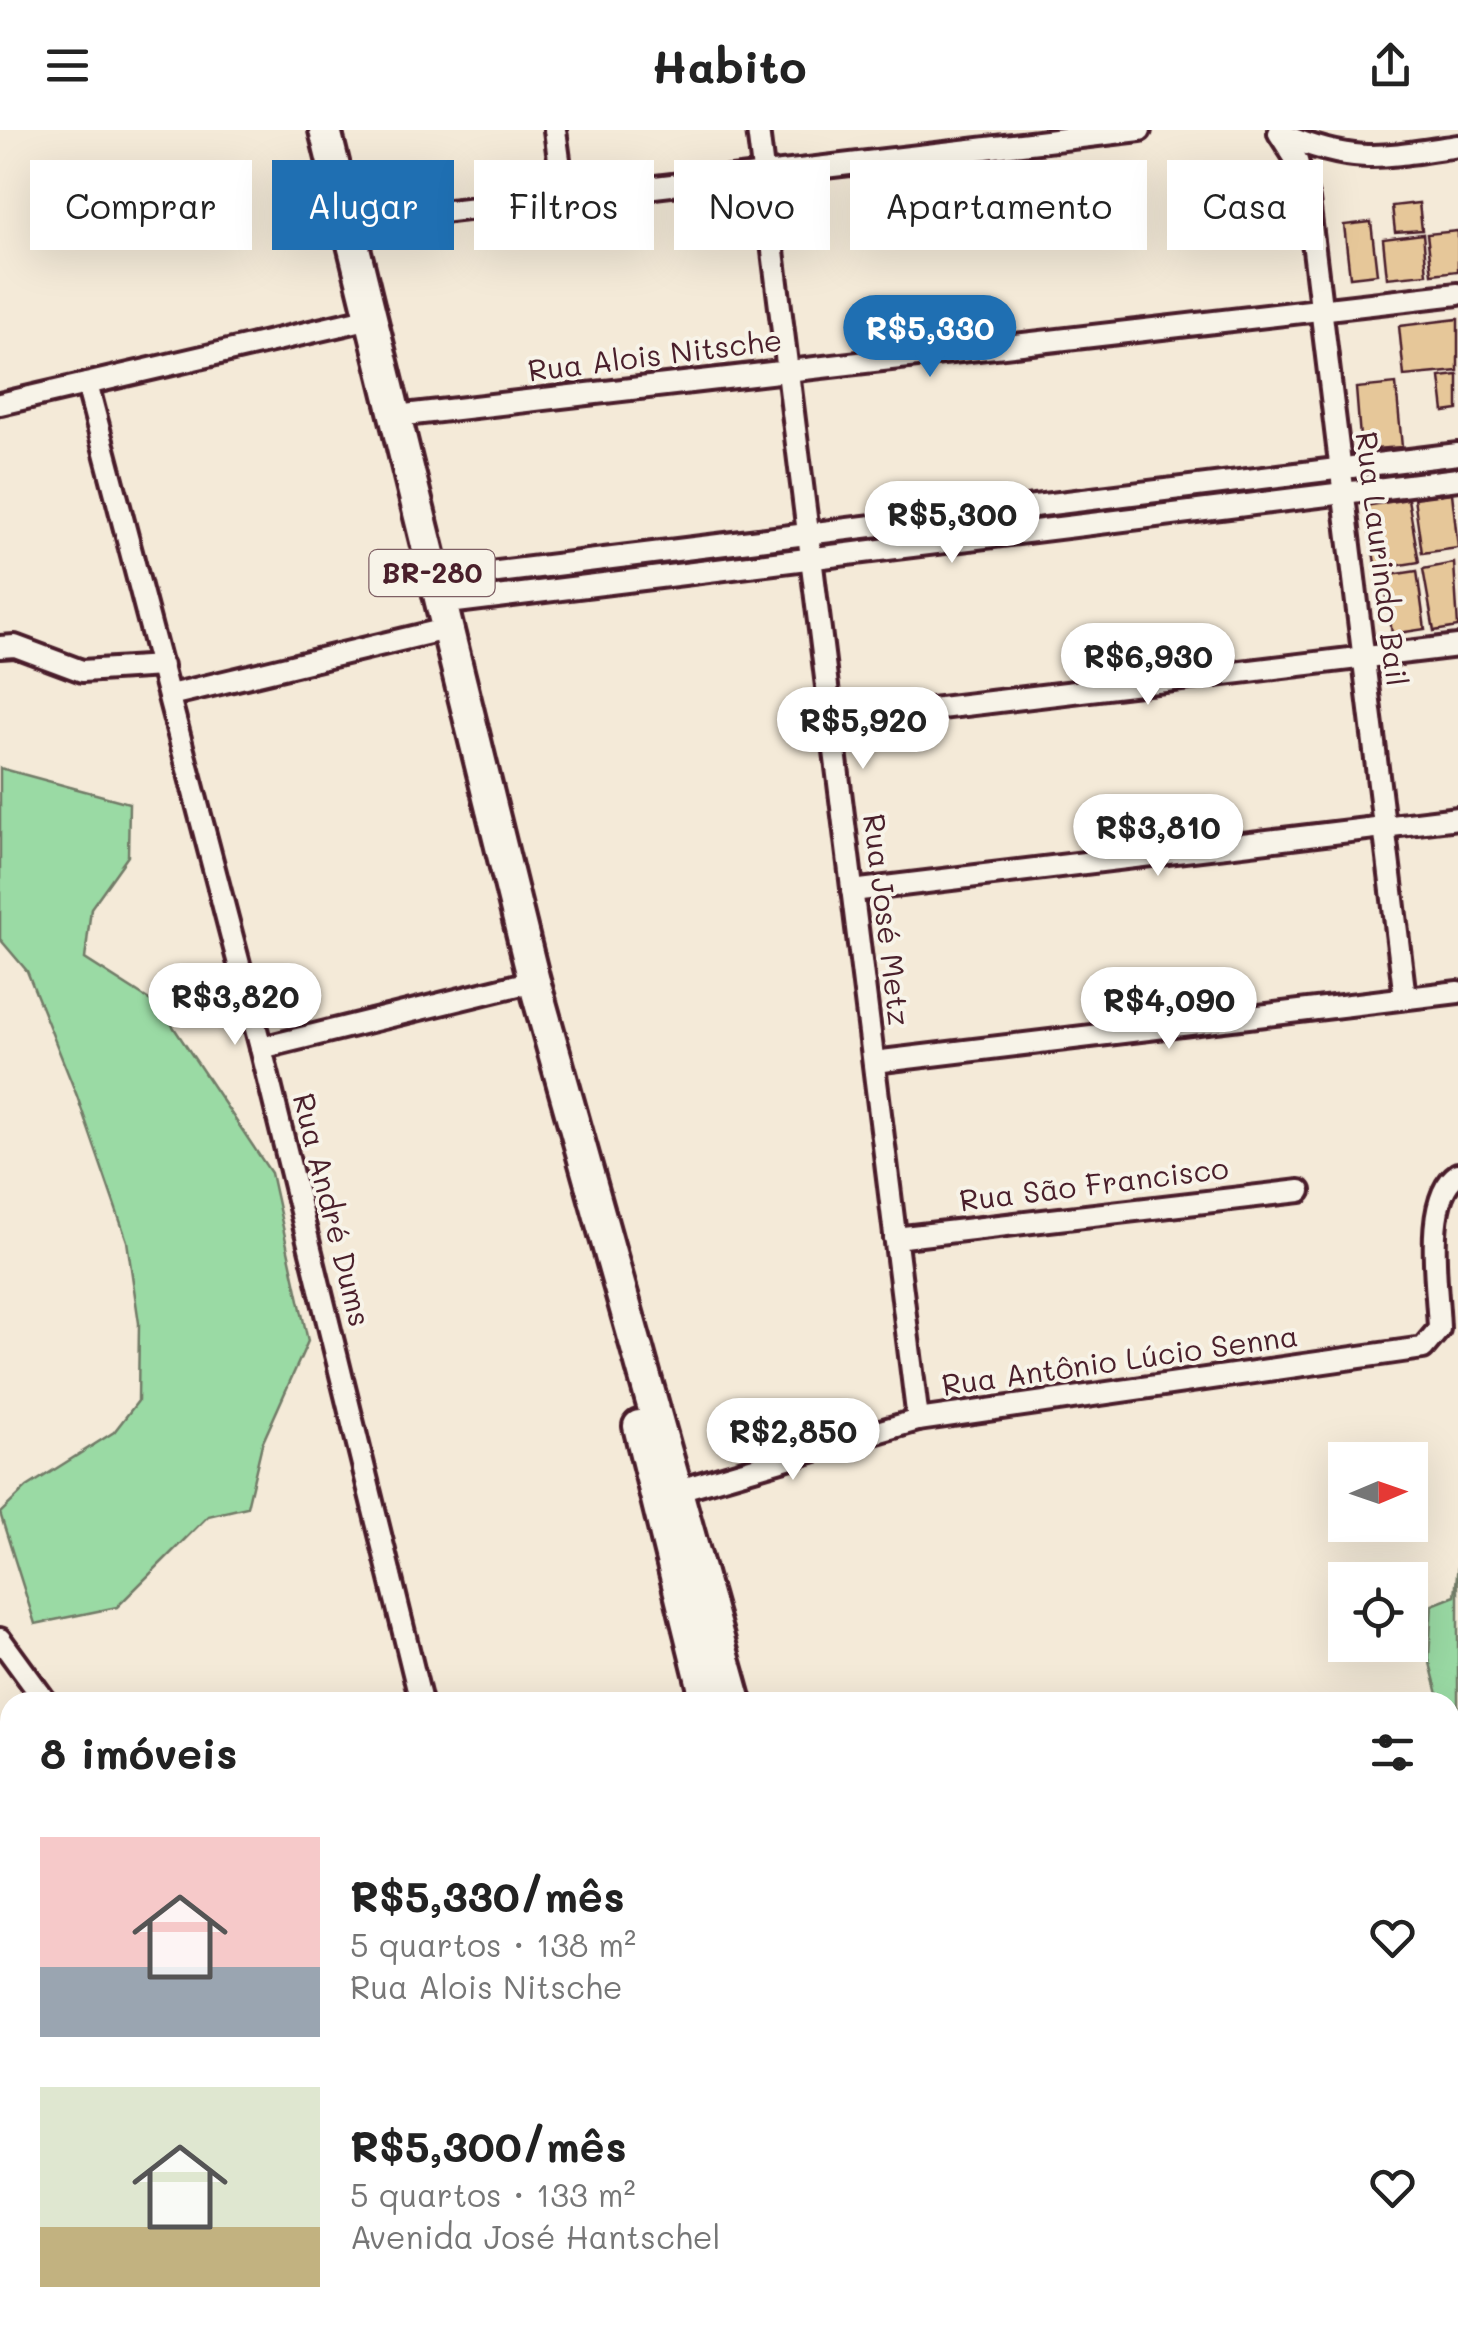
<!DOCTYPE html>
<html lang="pt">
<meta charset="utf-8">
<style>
:root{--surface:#fff;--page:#f2f2f2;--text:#222;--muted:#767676;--accent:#1f6fb2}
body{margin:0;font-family:Mali,sans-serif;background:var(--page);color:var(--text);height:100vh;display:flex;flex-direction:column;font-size:38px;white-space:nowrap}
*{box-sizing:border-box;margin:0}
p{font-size:32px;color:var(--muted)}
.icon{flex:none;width:55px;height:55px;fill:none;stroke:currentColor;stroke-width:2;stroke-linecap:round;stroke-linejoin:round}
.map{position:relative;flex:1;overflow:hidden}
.sheet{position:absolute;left:0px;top:1562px;width:1460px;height:642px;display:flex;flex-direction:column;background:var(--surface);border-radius:30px 30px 0 0;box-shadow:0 10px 40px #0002}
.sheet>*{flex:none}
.guide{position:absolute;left:30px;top:30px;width:1400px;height:90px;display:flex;gap:20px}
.needle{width:65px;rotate:88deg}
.fabs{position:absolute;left:1328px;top:1312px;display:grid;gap:20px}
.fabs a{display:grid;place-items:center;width:100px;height:100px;border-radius:0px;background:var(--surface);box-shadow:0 10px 40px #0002;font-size:50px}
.price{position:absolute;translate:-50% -85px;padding:0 22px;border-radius:35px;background:#fff;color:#222;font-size:32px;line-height:65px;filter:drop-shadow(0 2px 5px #0008)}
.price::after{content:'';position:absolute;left:50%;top:60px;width:30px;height:22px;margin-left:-15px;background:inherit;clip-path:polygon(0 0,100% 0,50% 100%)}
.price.on{background:var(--accent);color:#fff}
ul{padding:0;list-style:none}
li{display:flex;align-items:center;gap:30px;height:250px;padding:0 40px}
li span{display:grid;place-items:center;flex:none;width:280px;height:200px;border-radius:0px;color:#555}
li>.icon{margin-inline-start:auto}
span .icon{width:120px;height:120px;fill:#fffc;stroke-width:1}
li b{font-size:42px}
h2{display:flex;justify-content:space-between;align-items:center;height:120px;padding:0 40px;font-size:42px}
.pill{padding:0 35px;border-radius:0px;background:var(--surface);box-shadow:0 10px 40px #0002;font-size:35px;line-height:90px}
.pill.on{background:var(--accent);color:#fff}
header{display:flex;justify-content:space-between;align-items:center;height:130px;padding:0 40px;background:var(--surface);font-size:45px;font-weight:700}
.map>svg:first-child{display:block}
</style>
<header><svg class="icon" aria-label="menu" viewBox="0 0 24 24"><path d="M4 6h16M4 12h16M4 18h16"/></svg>Habito<svg class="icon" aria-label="share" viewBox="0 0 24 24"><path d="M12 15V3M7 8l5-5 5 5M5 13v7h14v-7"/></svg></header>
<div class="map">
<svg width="1458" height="2204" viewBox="0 0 1458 2204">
<rect width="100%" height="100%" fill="#f4ead8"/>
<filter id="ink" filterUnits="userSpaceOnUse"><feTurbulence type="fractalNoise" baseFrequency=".01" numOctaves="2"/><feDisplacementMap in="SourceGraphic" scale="20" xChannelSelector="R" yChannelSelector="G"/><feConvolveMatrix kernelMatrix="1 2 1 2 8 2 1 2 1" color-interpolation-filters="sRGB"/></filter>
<g filter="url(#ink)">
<g fill="#9adaa4" stroke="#727c68" stroke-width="2.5">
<polygon points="0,638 129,673 128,726 91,778 85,829 160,877 271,1043 308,1211 262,1314 247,1377 208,1386 117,1477 35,1494 0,1383 27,1357 114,1302 138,1271 139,1193 127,1111 77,966 27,841 0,809"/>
<polygon points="1458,1433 1458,2204 1135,2204 1124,2195 1450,2195 1450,1572 1440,1572 1429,1529 1432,1475 1455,1466"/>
<polygon points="0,1937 10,1967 10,2059 0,2063"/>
<polygon points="10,2172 10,2195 191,2195 197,2204 0,2204 0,2178"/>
</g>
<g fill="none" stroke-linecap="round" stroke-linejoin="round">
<polyline stroke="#91dcf2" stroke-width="32" points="0,2196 13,2195"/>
</g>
<g fill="#e6c799" stroke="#4a1f2b" stroke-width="2.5">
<polygon points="1419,73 1422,100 1395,102 1392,76"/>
<polygon points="1371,92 1377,144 1350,147 1344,95"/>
<polygon points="1458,101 1458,141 1432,144 1427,104"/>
<polygon points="1423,104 1427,144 1387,148 1383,109"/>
<polygon points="1458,189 1458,241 1404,246 1399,196"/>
<polygon points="1458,245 1458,280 1444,282 1440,247"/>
<polygon points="1396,254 1402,317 1361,320 1356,258"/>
<polygon points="1452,363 1458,418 1422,423 1414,368"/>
<polygon points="1408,369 1419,432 1376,439 1365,376"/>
<polygon points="1454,433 1458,497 1434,501 1423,439"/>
<polygon points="1417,441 1425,499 1392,504 1384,446"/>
</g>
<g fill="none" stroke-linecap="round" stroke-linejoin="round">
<g stroke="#4a1f2b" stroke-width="28">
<g id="minor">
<polyline points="555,0 564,67"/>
<polyline points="758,0 918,1290"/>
<polyline points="1279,3 1297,31 1308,70 1405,868"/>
<path d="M1283,5C1355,35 1383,27 1458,16"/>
<polyline points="348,93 1140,0"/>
<polyline points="87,254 261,918 421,1572"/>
<polyline points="0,274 371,188"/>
<polyline points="396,286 1458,164"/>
<polyline points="433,450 1458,324"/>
<polyline points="440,474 1458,349"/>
<polyline points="0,517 15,516 82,541 162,536"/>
<polyline points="170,565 446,499"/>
<polyline points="832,591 1458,516"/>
<polyline points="852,761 1458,688"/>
<polyline points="261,918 534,851"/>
<polyline points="874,932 1458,862"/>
<polyline points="895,1108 1300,1061"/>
<path d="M665,1364L918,1290L1423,1218L1439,1199C1438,1158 1422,1068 1458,1044"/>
<polyline points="0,1509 46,1572"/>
</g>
</g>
<g stroke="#4a1f2b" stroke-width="38">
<g id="highway">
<polyline points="325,0 534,851 736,1572"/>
<polyline points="639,1296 707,1572"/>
<polyline points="1081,2195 1089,2204"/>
</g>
</g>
<use href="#minor" stroke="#f7f3e8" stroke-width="20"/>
<use href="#highway" stroke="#f7f3e8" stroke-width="30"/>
</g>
</g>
<g text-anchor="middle" stroke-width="8" stroke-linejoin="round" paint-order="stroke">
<rect fill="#f7f3e8" stroke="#7e5f64" stroke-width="2.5" x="369.5" y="420" width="125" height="46" rx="8"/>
<g font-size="28" font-weight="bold" fill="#4a1f2b">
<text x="432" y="453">BR-280</text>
</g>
<g font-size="30" fill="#4a1f2b" stroke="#f7f3e8">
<text transform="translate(655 226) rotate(-7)" y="10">Rua Alois Nitsche</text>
<text transform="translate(1381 429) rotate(83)" y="10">Rua Laurindo Bail</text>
<text transform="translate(886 790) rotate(83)" y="10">Rua José Metz</text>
<text transform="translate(1094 1055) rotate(-7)" y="10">Rua São Francisco</text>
<text transform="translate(331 1080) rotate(76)" y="10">Rua André Dums</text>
<text transform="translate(1120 1231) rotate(-8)" y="10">Rua Antônio Lúcio Senna</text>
</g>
</g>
</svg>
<div class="fabs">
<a><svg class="needle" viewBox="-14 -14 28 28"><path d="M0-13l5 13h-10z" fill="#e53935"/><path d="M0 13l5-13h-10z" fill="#767676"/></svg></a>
<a><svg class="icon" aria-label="locate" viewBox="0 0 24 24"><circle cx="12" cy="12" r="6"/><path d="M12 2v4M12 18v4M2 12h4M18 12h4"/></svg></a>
</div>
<b class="price on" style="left:930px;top:250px">R$5,330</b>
<b class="price" style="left:952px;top:436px">R$5,300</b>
<b class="price" style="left:1148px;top:578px">R$6,930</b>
<b class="price" style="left:863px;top:642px">R$5,920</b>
<b class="price" style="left:1158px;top:749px">R$3,810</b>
<b class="price" style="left:235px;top:918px">R$3,820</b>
<b class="price" style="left:1169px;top:922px">R$4,090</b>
<b class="price" style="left:793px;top:1353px">R$2,850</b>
<div class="guide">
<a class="pill">Comprar</a>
<a class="pill on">Alugar</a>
<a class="pill">Filtros</a>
<a class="pill">Novo</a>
<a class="pill">Apartamento</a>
<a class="pill">Casa</a>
</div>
<section class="sheet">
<h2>8 imóveis<svg class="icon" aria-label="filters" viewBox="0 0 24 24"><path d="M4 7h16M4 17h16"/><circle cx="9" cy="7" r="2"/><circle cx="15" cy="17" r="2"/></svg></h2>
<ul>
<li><span style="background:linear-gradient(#f6c9c9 65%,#9aa5b1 0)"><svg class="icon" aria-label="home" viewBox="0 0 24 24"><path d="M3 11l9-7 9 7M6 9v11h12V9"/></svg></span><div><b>R$5,330/mês</b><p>5 quartos · 138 m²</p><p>Rua Alois Nitsche</p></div><svg class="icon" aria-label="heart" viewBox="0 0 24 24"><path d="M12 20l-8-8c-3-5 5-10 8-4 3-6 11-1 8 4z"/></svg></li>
<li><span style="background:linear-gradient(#dfe7d0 70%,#c2b280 0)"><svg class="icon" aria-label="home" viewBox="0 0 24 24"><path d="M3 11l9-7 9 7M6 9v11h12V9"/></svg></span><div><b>R$5,300/mês</b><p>5 quartos · 133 m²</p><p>Avenida José Hantschel</p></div><svg class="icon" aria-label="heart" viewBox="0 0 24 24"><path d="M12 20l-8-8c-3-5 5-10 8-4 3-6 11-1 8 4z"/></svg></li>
</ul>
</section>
</div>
